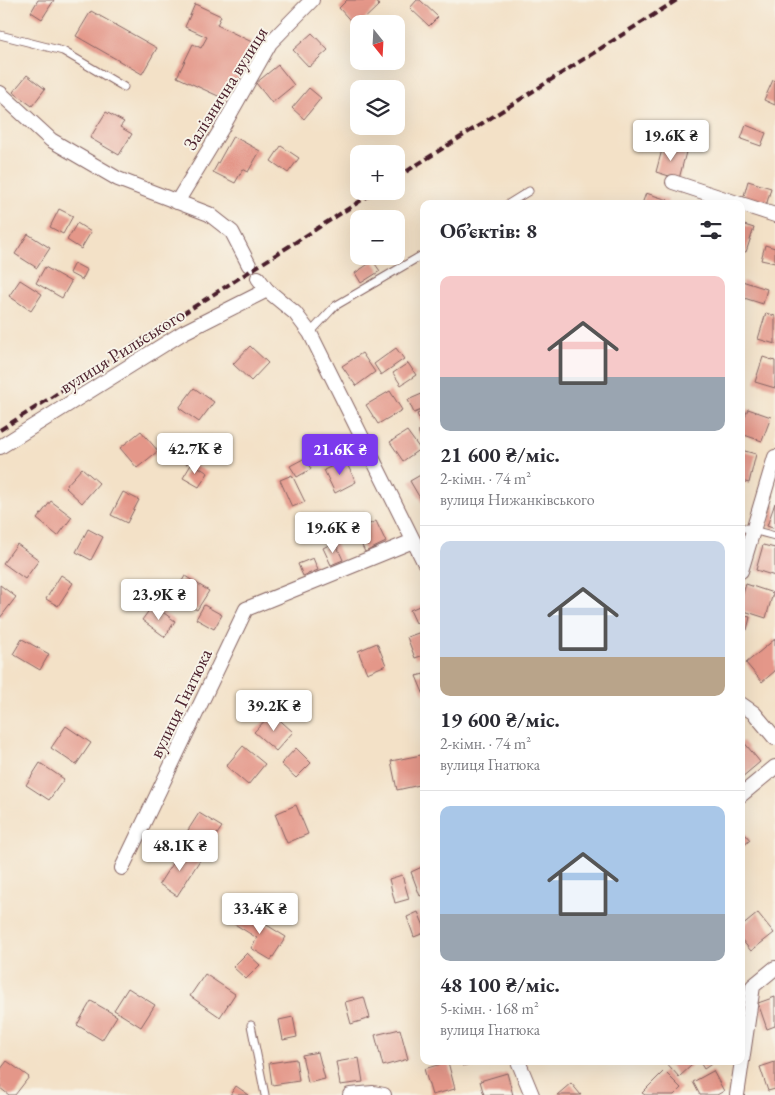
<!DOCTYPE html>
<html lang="uk">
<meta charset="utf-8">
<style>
:root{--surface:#fff;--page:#f7f7f7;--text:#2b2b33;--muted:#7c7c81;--line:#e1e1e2;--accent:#7c3aed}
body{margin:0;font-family:"EB Garamond",serif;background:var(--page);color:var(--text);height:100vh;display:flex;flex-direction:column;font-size:19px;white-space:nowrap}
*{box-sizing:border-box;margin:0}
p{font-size:16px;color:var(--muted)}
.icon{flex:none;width:28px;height:28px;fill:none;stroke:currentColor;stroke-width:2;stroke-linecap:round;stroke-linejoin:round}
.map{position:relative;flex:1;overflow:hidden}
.side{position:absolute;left:420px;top:200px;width:325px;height:865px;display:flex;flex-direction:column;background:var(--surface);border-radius:10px;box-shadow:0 5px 20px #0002}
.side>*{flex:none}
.needle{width:32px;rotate:162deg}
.controls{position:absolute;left:350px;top:15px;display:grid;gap:10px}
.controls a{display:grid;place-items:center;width:55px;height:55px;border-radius:10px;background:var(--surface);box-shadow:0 5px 20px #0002;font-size:25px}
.price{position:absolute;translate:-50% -42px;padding:0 11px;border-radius:5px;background:#fff;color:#222;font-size:16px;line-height:32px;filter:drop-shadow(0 1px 2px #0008)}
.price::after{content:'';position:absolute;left:50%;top:30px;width:15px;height:11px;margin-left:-8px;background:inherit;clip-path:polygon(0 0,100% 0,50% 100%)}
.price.selected{background:var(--accent);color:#fff}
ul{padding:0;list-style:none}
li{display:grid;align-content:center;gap:10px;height:265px;padding:0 20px}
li+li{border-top:1px solid var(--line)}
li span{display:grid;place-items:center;height:155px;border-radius:10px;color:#555}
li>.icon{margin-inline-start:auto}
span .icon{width:90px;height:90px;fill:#fffc;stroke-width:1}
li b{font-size:21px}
h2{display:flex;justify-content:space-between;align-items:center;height:60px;padding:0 20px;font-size:21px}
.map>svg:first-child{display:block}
</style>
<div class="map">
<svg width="775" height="1095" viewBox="0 0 775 1095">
<rect width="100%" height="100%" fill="#f7f3e8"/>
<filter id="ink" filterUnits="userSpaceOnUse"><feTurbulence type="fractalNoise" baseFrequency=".02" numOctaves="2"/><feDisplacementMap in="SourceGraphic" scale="10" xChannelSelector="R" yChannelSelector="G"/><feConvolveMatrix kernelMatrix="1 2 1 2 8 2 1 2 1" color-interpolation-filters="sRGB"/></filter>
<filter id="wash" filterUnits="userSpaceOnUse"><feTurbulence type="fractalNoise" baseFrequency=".0096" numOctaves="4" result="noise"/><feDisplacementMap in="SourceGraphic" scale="20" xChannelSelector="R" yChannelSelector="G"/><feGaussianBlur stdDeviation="1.12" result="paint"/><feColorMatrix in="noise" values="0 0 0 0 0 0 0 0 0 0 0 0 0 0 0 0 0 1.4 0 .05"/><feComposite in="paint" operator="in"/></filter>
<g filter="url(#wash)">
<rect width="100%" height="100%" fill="#f3e1c7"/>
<g id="blocks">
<g fill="#e49789">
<polygon points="38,0 54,0 42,19 31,12"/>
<polygon points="347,0 375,0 379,5 356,27 339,8"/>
<polygon points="417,0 420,0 438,17 429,26 410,8"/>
<polygon points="195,4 221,16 217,25 256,44 229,101 177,77 193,44 201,48 207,37 185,27"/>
<polygon points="91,11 157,48 142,74 76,36"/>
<polygon points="312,33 328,50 309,67 293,50"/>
<polygon points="278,65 294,85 272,103 256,83"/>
<polygon points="27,75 45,89 32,106 13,92"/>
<polygon points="773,80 775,81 775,105 764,100"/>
<polygon points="309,88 321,98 304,119 292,108"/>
<polygon points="106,112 124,122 120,127 132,134 119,155 90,138"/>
<polygon points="746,125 766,133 761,146 741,139"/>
<polygon points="233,136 260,151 248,172 243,169 235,183 213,172"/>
<polygon points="281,146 299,158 288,173 271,161"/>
<polygon points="663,146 686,152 679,179 656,172"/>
<polygon points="748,181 771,188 765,210 742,203"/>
<polygon points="646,193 668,200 667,204 642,204"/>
<polygon points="59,209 73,216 63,234 50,227"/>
<polygon points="77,223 91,232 81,249 67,240"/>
<polygon points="741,224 754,228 746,252 741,251"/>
<polygon points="28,234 50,248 37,268 15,254"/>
<polygon points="765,245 775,248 775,263 761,260"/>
<polygon points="373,261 380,271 361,283 355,273"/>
<polygon points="74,263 87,270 82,280 69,273"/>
<polygon points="45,267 71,282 62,298 36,283"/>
<polygon points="20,280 42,294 31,311 9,296"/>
<polygon points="742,281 767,289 763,304 741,297"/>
<polygon points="766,313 775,316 775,344 758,339"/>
<polygon points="250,346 268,363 251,381 233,364"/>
<polygon points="396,348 404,359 381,375 374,364"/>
<polygon points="362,353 375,372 356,386 342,366"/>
<polygon points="763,357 775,361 775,388 755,382"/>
<polygon points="408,363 416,375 401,385 393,373"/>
<polygon points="194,388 214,402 199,422 179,408"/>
<polygon points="390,391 402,410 378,424 366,405"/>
<polygon points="424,393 424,409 414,413 408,400"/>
<polygon points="748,409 771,417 762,441 741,434 741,426"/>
<polygon points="424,411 424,425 422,425 417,414"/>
<polygon points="424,429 424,443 418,432"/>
<polygon points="141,431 158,451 137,468 120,448"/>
<polygon points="407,431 420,449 403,461 390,442"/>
<polygon points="170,441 193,453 187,464 164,453"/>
<polygon points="741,450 756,454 749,483 741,481"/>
<polygon points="305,458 311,469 297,477 290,466"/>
<polygon points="345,460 356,482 335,493 324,470"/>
<polygon points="192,463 208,473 199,487 183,478"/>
<polygon points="82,468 99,483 82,503 65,487"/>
<polygon points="424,473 424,505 410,481"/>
<polygon points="292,475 305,502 292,507 280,480"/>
<polygon points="123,492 139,500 127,523 111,515"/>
<polygon points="51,501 72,517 58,536 37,519"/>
<polygon points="775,503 775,529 767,526"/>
<polygon points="376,521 386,542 365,552 355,531"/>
<polygon points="88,529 103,537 91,560 76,552"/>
<polygon points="335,542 343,560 331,565 323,548"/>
<polygon points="17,544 39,560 25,579 3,563"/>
<polygon points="763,545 775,548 775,576 756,570"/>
<polygon points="313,558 318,570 303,576 298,564"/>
<polygon points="61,575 73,583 58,606 46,599"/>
<polygon points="185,576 209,591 197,610 173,596"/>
<polygon points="746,584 773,593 766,618 741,610 741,600"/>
<polygon points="0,585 16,597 0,618"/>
<polygon points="424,604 424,620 416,623 410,610"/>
<polygon points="153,605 175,621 165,637 142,620"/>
<polygon points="204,605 222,615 214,629 196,619"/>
<polygon points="741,615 750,617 747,630 741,629"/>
<polygon points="424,631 424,655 415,658 407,637"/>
<polygon points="22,639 49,654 40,670 13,654"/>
<polygon points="775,639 775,671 762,682 746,663"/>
<polygon points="377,643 386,665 367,673 358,651"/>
<polygon points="424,674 424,695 416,676"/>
<polygon points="272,713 293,732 276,751 254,732"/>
<polygon points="66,726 91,743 76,765 51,748"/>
<polygon points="743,741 760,762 741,778 741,742"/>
<polygon points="243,746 265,764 248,785 226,766"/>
<polygon points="296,748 311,763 296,778 281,764"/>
<polygon points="421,755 424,772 424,784 397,790 391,761"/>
<polygon points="40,763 64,779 49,800 26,785"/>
<polygon points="296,805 308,834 287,843 275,814"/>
<polygon points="199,813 222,827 205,852 183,838"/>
<polygon points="741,829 750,840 741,848"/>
<polygon points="182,848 200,860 177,896 159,884"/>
<polygon points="424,866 424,894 420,896 411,872"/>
<polygon points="402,875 409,899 395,903 389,879"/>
<polygon points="241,909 286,937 271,960 251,948 257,938 233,923"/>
<polygon points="418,912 424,926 424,933 414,937 407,917"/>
<polygon points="758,913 774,933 751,951 741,939 741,927"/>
<polygon points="247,953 260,965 246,979 233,967"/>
<polygon points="205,974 235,994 220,1017 190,996"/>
<polygon points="128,988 155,1005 141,1027 114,1010"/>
<polygon points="364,997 370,1018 351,1024 345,1002"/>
<polygon points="775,997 775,1026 767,1029 758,1003"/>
<polygon points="91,1001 117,1016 102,1040 77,1025"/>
<polygon points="293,1017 297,1037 283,1040 279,1020"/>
<polygon points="400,1029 408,1059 383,1066 375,1035"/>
<polygon points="318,1052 325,1079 308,1083 302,1055"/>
<polygon points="359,1058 363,1082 340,1085 336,1062"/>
<polygon points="296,1059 299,1081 272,1085 269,1063"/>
<polygon points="7,1061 29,1077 15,1095 9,1095 0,1088 0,1070"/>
<polygon points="461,1061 477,1061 477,1062 463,1066"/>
<polygon points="665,1061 688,1061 692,1065 679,1077"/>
<polygon points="699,1061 716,1061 704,1069"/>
<polygon points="448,1062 455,1089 432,1095 424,1069"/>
<polygon points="775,1062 775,1089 768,1091 760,1067"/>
<polygon points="664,1071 681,1088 674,1095 645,1095 642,1093"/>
<polygon points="713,1071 724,1091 717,1095 700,1095 693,1082"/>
<polygon points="507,1073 513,1095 484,1095 480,1081"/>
<polygon points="571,1083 581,1095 557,1095"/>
<polygon points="236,1086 249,1095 230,1095"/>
</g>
</g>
</g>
<g filter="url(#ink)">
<use href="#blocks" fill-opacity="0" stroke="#856362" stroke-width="1"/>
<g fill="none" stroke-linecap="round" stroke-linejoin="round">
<g stroke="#856362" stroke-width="9">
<g id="service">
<polyline points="0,35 63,51 124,87"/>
<polyline points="508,204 529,191"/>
<polyline points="310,333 335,306 424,254"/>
<polyline points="741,527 775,536"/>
<polyline points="251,1025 265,1095"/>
</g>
</g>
<g stroke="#856362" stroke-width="16">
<g id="minor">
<polyline points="0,93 51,140 118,179 209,214 232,232 249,265"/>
<polyline points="673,182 740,204"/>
<polyline points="177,202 222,128 270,43 312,0"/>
<polyline points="741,204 775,215"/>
<polyline points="258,278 267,290 295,313 310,333 424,562"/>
<polyline points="0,447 184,332 267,290"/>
<polyline points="741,571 775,457"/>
<polyline points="741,704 754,713 775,738"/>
<polyline points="741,795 775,767"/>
<polyline points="122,868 246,609 413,541"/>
<polyline points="518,1061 532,1095"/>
<polyline points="350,1095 373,1093 384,1095"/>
<polyline points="737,1095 753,986 775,968"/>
</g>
</g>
<use href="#service" stroke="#fff" stroke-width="7"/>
<use href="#minor" stroke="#fff" stroke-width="14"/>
<g stroke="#4a1f2b" stroke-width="4" stroke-dasharray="8 4" stroke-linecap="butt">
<polyline points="396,178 677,0"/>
<polyline points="0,430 376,191"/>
</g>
</g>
</g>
<g text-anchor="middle" stroke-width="4" stroke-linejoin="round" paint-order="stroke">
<g font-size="19" fill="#4a1f2b" stroke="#f7f3e8">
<text transform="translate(225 88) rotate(-58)" y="7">Залізнична вулиця</text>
<text transform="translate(122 350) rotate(-32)" y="7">вулиця Рильського</text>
<text transform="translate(180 703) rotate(-64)" y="7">вулиця Гнатюка</text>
</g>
</g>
</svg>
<div class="controls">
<a><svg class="needle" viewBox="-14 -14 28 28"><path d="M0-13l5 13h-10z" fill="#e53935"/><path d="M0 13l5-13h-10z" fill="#7c7c81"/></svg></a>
<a><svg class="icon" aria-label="layers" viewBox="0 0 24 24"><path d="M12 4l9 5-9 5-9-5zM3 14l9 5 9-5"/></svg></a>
<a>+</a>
<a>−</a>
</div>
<b class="price" style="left:671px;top:162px">19.6K ₴</b>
<b class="price" style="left:195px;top:475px">42.7K ₴</b>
<b class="price selected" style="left:340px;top:476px">21.6K ₴</b>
<b class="price" style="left:333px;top:554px">19.6K ₴</b>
<b class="price" style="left:159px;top:621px">23.9K ₴</b>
<b class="price" style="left:274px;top:732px">39.2K ₴</b>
<b class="price" style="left:180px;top:872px">48.1K ₴</b>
<b class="price" style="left:260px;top:935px">33.4K ₴</b>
<section class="side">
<h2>Об’єктів: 8<svg class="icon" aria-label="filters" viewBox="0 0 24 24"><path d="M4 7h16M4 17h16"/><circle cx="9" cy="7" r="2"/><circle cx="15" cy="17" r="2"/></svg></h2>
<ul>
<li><span style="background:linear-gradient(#f6c9c9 65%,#9aa5b1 0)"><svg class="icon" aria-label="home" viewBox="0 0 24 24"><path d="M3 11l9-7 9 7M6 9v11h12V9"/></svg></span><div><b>21 600 ₴/міс.</b><p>2-кімн. · 74 m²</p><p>вулиця Нижанківського</p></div></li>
<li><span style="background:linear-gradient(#c9d6e8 75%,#b9a48a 0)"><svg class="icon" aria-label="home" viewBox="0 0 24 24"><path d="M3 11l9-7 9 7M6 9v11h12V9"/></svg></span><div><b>19 600 ₴/міс.</b><p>2-кімн. · 74 m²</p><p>вулиця Гнатюка</p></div></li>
<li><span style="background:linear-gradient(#a9c7e8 70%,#9aa5b1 0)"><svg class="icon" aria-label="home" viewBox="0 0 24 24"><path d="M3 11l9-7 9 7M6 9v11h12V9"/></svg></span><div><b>48 100 ₴/міс.</b><p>5-кімн. · 168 m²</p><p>вулиця Гнатюка</p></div></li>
</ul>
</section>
</div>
